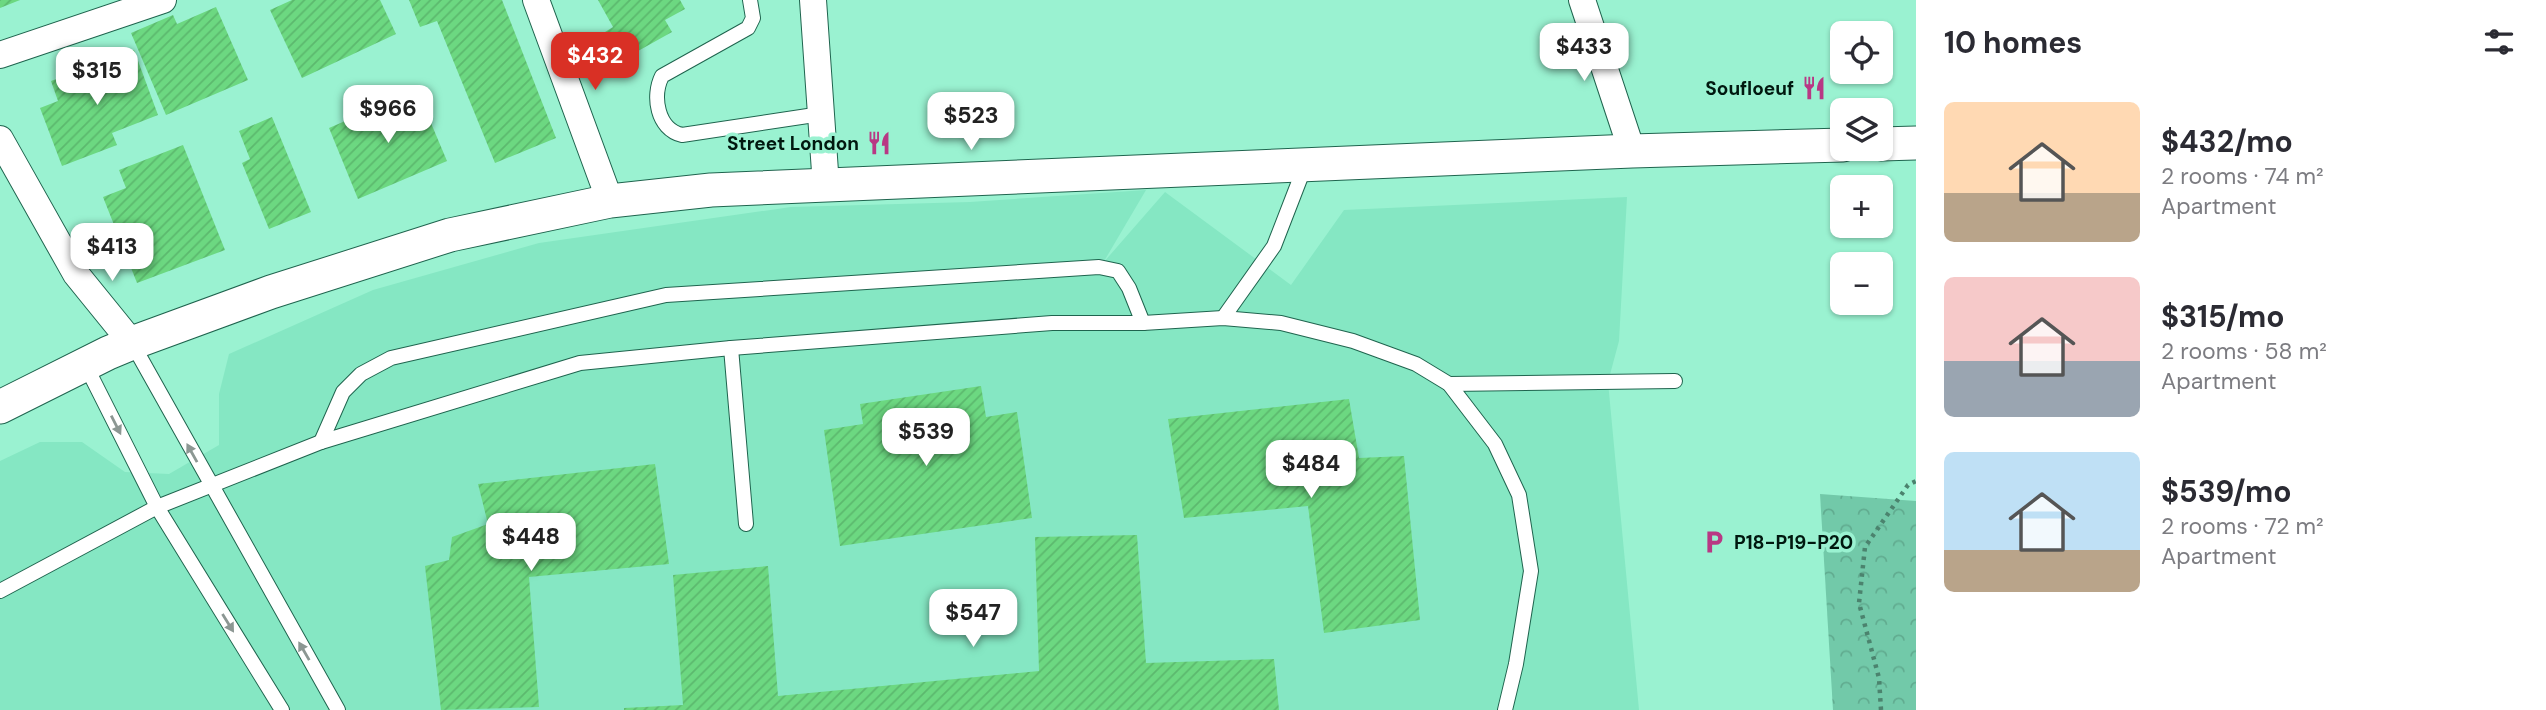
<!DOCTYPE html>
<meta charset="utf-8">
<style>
:root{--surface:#fff;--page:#f7f7f7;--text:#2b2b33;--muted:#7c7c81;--accent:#d93025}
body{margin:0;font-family:"DM Sans",sans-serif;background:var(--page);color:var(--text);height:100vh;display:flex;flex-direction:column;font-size:26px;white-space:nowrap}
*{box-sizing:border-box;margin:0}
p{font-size:23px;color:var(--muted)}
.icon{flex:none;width:38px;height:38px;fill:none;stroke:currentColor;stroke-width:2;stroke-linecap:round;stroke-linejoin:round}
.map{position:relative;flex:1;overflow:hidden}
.side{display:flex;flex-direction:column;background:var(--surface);width:630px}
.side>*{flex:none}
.fabs{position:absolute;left:1830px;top:21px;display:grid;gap:14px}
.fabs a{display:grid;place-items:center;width:63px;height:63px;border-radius:10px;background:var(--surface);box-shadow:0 2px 5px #0004;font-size:35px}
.price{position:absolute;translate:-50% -60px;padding:0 16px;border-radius:14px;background:#fff;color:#222;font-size:23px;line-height:46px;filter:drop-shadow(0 2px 4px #0008)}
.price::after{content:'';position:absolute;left:50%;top:42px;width:21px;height:16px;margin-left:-10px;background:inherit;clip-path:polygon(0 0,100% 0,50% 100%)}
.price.selected{background:var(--accent);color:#fff}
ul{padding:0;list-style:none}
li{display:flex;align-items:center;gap:21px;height:175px;padding:0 28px}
li span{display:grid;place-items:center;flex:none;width:196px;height:140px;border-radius:10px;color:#555}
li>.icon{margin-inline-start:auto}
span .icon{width:84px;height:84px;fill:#fffc;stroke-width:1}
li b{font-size:30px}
h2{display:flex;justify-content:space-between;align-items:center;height:84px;padding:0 28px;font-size:30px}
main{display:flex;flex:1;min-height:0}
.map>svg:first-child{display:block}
</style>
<main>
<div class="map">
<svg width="1916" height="710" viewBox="0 0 1916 710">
<defs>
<pattern id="park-crowns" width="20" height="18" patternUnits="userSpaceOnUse" patternTransform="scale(1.75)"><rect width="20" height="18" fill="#72c9a9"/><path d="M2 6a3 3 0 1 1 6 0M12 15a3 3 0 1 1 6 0" fill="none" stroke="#61ac90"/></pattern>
<pattern id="building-hatch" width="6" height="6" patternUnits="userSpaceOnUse" patternTransform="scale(1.75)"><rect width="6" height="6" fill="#6cd881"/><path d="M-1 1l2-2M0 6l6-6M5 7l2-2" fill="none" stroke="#5cb96e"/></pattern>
</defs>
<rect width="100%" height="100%" fill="#9af2d1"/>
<polygon fill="#85e7c3" points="1146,190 1103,263 1165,192 1291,285 1344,210 1627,197 1619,341 1608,382 1639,710 0,710 0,461 40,442 82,442 125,472 169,474 219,445 219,394 229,354 373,290 539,243 791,207 970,202"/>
<polygon fill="url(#park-crowns)" points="1820,494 1916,501 1916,710 1833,710"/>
<g fill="url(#building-hatch)">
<polygon points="0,0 20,0 0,8"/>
<polygon points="292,0 380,0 396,34 302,78 270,10"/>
<polygon points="409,0 502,0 556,138 495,163 437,21 420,27"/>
<polygon points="598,0 680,0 685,9 665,20 672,32 613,65 597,37 613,27"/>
<polygon points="216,7 248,80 166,115 131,33 173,15 177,24"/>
<polygon points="134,50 158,115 112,133 117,145 62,166 40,108 58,101 51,81"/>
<polygon points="417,90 447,161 358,199 329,128"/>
<polygon points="272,117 311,212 269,229 242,163 250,159 239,131"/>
<polygon points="183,145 225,250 137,283 103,197 126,188 119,170"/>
<polygon points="981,386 986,417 1017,412 1032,518 840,546 824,430 863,424 860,404"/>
<polygon points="1349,399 1359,458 1404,456 1420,620 1324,633 1308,506 1184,518 1168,419"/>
<polygon points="655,464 669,564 529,577 539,707 441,710 425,566 449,560 452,537 488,524 478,484"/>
<polygon points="1137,535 1146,663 1274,659 1279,710 624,710 624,708 683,705 673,575 768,566 778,696 1039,671 1035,537"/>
</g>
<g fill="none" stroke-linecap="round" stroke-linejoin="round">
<g stroke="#1f644e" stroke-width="16">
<g id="service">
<path d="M750,0L753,18L748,28L662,76C652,96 657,129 682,135L821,114"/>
<polyline points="1223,318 1274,246 1305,166"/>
<polyline points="132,343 338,710"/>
<polyline points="731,348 746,524"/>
<polyline points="85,364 157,507 282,710"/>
<polyline points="1449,384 1675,381"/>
<polyline points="321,442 343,392 361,374 391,358 666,295 1099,267 1118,271 1129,288 1143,323"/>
<polyline points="0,591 157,507 321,442 580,363 731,348 1052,323 1143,323 1223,318 1281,323 1353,341 1416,364 1449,384 1495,444 1519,495 1531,571 1516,664 1505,710"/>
</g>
</g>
<g stroke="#1f644e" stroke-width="28">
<g id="minor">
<polyline points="536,0 610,201"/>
<polyline points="813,0 826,186"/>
<polyline points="1582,0 1632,151"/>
<polyline points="0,55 163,0"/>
<polyline points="0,139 76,274 132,343"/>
</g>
</g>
<g stroke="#1f644e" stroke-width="35">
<g id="tertiary">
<polyline points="1881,144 1916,143"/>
<polyline points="0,407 108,353 132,343 271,292 450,235 610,201 711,190 1632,151 1843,145"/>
</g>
</g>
<polyline stroke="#4b836e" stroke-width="4.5" stroke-dasharray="3.5 5" stroke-linecap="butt" points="1881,710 1879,678 1859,603 1865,547 1908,485 1916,481"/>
<use href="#service" stroke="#fff" stroke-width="14"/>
<use href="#minor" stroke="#fff" stroke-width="26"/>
<use href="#tertiary" stroke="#fff" stroke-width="33"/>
</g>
<defs><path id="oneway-solid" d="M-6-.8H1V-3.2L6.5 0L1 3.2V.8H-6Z" transform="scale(1.75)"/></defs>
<g fill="#8c9793">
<use href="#oneway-solid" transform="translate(116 425) rotate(63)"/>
<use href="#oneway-solid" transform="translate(192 453) rotate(-119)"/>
<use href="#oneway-solid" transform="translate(228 623) rotate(58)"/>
<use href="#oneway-solid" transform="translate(304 651) rotate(-120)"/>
</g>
<defs>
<g id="restaurant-bare" transform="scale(1.89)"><path d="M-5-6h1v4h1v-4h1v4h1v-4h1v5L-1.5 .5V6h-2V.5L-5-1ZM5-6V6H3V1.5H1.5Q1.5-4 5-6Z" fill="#b83884" stroke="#9af2d1" stroke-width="2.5" paint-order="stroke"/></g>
<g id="parking-bare" transform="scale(1.89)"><path d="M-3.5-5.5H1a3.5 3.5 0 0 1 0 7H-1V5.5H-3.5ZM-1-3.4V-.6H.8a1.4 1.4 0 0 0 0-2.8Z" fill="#b83884" stroke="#9af2d1" stroke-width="2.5" paint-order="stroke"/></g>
</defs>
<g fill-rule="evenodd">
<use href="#restaurant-bare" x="1814" y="88"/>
<use href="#restaurant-bare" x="879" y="143"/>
<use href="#parking-bare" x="1714" y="542"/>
</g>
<g text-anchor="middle" stroke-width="7" stroke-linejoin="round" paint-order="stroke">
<g font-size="19" font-weight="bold" fill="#00180f" stroke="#9af2d1" text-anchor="end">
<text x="1794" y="95">Soufloeuf</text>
<text x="859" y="150">Street London</text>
<text x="1734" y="549" text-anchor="start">P18-P19-P20</text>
</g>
</g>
</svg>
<div class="fabs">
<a><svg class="icon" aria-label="locate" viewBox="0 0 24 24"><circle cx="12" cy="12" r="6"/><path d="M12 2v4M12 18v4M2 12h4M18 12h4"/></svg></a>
<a><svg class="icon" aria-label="layers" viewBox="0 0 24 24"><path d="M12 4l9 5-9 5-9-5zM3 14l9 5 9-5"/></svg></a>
<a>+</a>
<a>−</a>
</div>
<b class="price" style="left:1584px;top:83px">$433</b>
<b class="price selected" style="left:595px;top:92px">$432</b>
<b class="price" style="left:97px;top:107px">$315</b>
<b class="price" style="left:388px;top:145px">$966</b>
<b class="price" style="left:971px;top:152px">$523</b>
<b class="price" style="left:112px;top:283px">$413</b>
<b class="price" style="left:926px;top:468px">$539</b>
<b class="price" style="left:1311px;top:500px">$484</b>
<b class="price" style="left:531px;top:573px">$448</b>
<b class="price" style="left:973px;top:649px">$547</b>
</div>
<section class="side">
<h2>10 homes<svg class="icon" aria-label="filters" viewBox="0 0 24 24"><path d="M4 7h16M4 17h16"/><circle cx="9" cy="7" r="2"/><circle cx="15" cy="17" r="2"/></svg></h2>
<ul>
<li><span style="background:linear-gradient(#ffd9b3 65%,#b9a48a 0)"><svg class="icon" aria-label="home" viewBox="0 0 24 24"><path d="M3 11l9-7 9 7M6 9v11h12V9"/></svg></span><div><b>$432/mo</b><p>2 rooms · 74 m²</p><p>Apartment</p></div></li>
<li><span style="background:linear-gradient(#f6c9c9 60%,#9aa5b1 0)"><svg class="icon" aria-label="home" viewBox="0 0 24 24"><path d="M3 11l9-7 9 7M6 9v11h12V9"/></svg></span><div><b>$315/mo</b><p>2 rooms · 58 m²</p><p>Apartment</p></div></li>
<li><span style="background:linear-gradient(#bfe0f5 70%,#b9a48a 0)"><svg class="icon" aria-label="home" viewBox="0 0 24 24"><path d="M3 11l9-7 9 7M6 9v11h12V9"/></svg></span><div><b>$539/mo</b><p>2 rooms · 72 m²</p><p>Apartment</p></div></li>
</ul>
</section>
</main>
